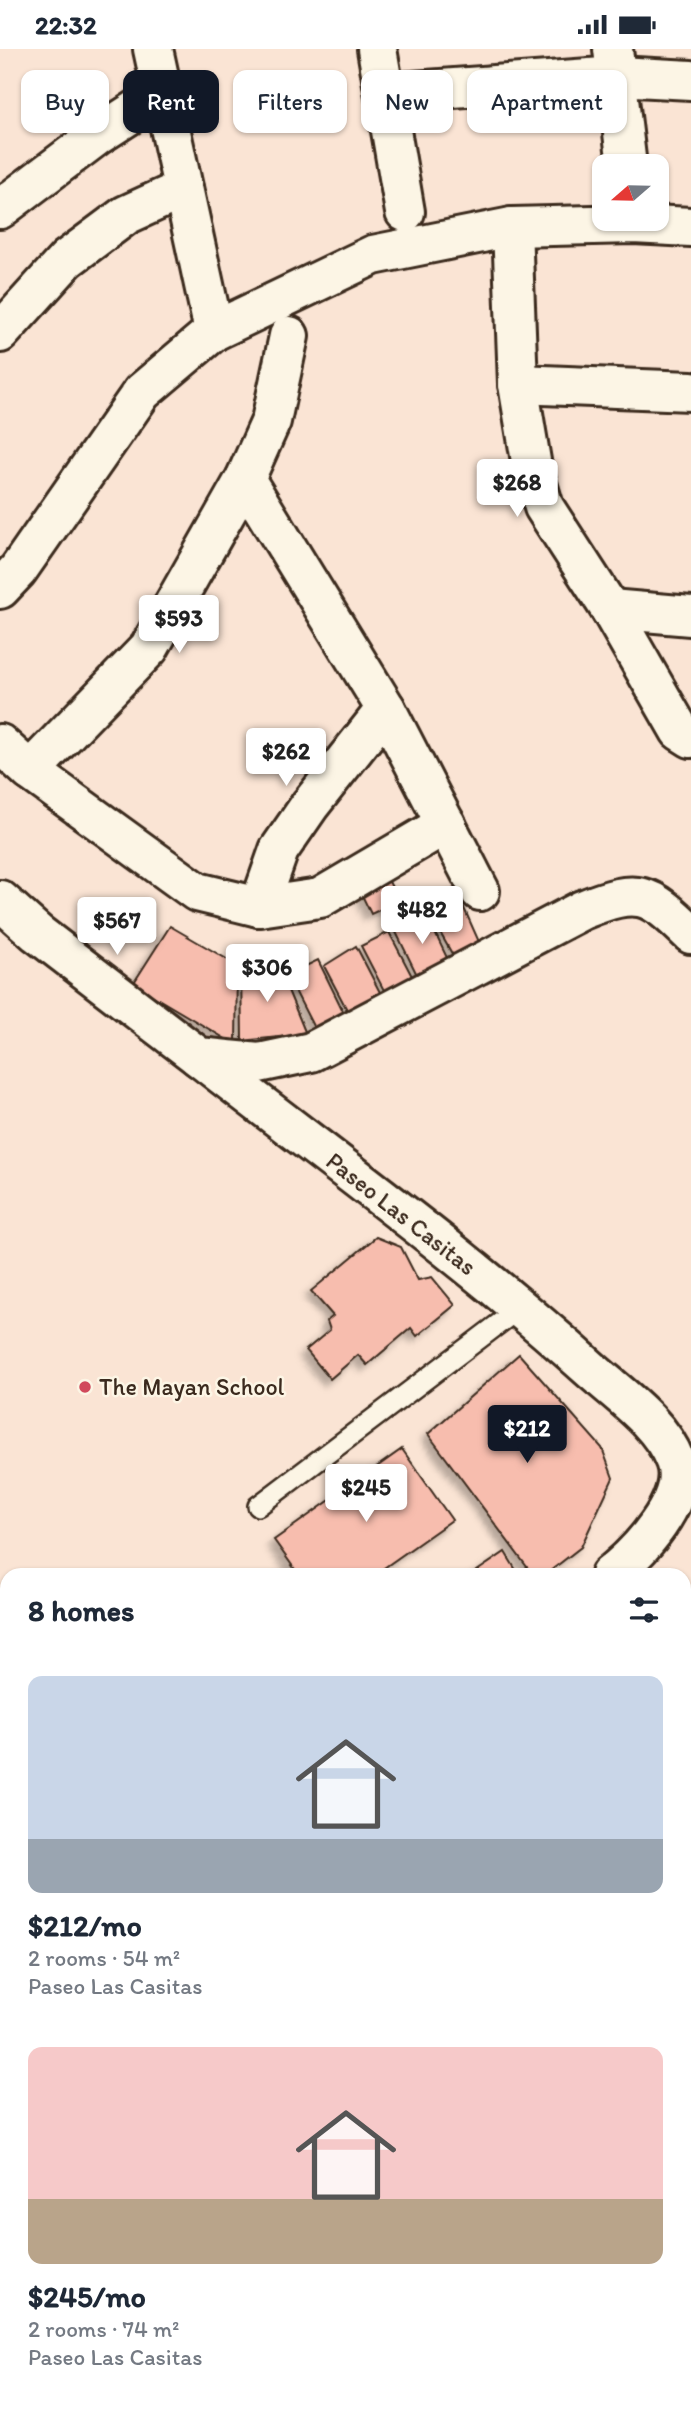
<!DOCTYPE html>
<meta charset="utf-8">
<style>
:root{--surface:#fff;--page:#f6f6f7;--text:#1f2937;--muted:#747a83;--accent:#111827}
body{margin:0;font-family:Itim,sans-serif;background:var(--page);color:var(--text);height:100vh;display:flex;flex-direction:column;font-size:26px;white-space:nowrap}
*{box-sizing:border-box;margin:0}
p{font-size:23px;color:var(--muted)}
.icon{flex:none;width:38px;height:38px;fill:none;stroke:currentColor;stroke-width:2;stroke-linecap:round;stroke-linejoin:round}
.map{position:relative;flex:1;overflow:hidden}
.panel{position:absolute;left:0px;top:1519px;width:691px;height:842px;display:flex;flex-direction:column;background:var(--surface);border-radius:21px 21px 0 0;box-shadow:0 2px 5px #0004}
.panel>*{flex:none}
.banner{position:absolute;left:21px;top:21px;width:649px;height:63px;display:flex;gap:14px}
.needle{width:46px;rotate:250deg}
.buttons{position:absolute;left:592px;top:105px;display:grid;gap:14px}
.buttons a{display:grid;place-items:center;width:77px;height:77px;border-radius:14px;background:var(--surface);box-shadow:0 2px 5px #0004;font-size:35px}
.price{position:absolute;translate:-50% -60px;padding:0 16px;border-radius:7px;background:#fff;color:#222;font-size:23px;line-height:46px;filter:drop-shadow(0 2px 4px #0008)}
.price::after{content:'';position:absolute;left:50%;top:42px;width:21px;height:16px;margin-left:-10px;background:inherit;clip-path:polygon(0 0,100% 0,50% 100%)}
.price.current{background:var(--accent);color:#fff}
ul{padding:0;list-style:none}
li{display:grid;align-content:center;gap:14px;height:371px;padding:0 28px}
li span{display:grid;place-items:center;height:217px;border-radius:14px;color:#555}
li>.icon{margin-inline-start:auto}
span .icon{width:126px;height:126px;fill:#fffc;stroke-width:1}
li b{font-size:30px}
h2{display:flex;justify-content:space-between;align-items:center;height:84px;padding:0 28px;font-size:30px}
.pill{padding:0 24px;border-radius:14px;background:var(--surface);box-shadow:0 2px 5px #0004;font-size:24px;line-height:63px}
.pill.current{background:var(--accent);color:#fff}
.status{display:flex;justify-content:space-between;align-items:center;height:49px;padding:0 35px;background:var(--surface);direction:ltr}
.status svg{height:19px;fill:currentColor}
.map>svg:first-child{display:block}
</style>
<div class="status"><b>22:32</b><svg viewBox="0 0 49 12"><path d="M0 12V9h3v3zM5 12V6h3v6zM10 12V3h3v9zM15 12V0h3v12zM26 1h20v11H26zM47 4h2v5h-2z"/></svg></div>
<div class="map">
<svg width="691" height="2360" viewBox="0 0 691 2360">
<defs>
<filter id="shadow"><feDropShadow dx="-6" dy="6" stdDeviation="3.5" flood-color="#0004"/></filter>
</defs>
<rect width="100%" height="100%" fill="#fae4d4"/>
<filter id="ink" filterUnits="userSpaceOnUse"><feTurbulence type="fractalNoise" baseFrequency=".0143" numOctaves="2"/><feDisplacementMap in="SourceGraphic" scale="14" xChannelSelector="R" yChannelSelector="G"/><feConvolveMatrix kernelMatrix="1 2 1 2 8 2 1 2 1" color-interpolation-filters="sRGB"/></filter>
<g filter="url(#ink)">
<polygon fill="#b8df9b" stroke="#7a845c" stroke-width="2" points="7,1562 7,1825 0,1828 0,1565"/>
<g fill="#f7bdae" stroke="#3b2a1e" stroke-width="2" filter="url(#shadow)">
<polygon points="384,823 399,852 371,865 357,836"/>
<polygon points="455,839 480,895 455,910 425,857"/>
<polygon points="425,863 450,915 420,932 394,879"/>
<polygon points="170,877 237,916 236,996 133,935"/>
<polygon points="389,883 415,933 390,953 361,897"/>
<polygon points="356,897 385,953 355,976 324,917"/>
<polygon points="318,911 347,970 316,983 287,926"/>
<polygon points="241,914 278,917 306,985 242,992"/>
<polygon points="376,1188 401,1198 418,1231 432,1228 455,1256 417,1287 411,1279 367,1316 358,1306 330,1330 306,1301 330,1281 327,1272 333,1267 311,1242"/>
<polygon points="519,1305 602,1399 613,1429 581,1498 545,1526 533,1526 428,1385"/>
<polygon points="402,1400 452,1471 374,1526 299,1526 274,1491"/>
<polygon points="505,1503 519,1526 475,1526 474,1524"/>
<polygon points="684,1659 691,1663 684,1681"/>
<polygon points="684,1780 691,1784 691,1906 684,1918"/>
</g>
<g fill="none" stroke-linecap="round" stroke-linejoin="round">
<g stroke="#3b2a1e" stroke-width="24">
<g id="service">
<polyline points="258,1457 521,1258"/>
<polyline points="0,2233 7,2235"/>
</g>
</g>
<g stroke="#3b2a1e" stroke-width="44">
<g id="minor">
<polyline points="153,0 214,282"/>
<polyline points="377,0 405,163"/>
<polyline points="613,0 627,117"/>
<polyline points="385,44 617,27 691,31"/>
<polyline points="0,160 98,86 163,44"/>
<polyline points="512,178 518,335 532,418 544,458 610,560 680,682 691,689"/>
<polyline points="0,284 67,210 126,166 183,140"/>
<polyline points="289,287 271,372 245,430 386,660 480,842"/>
<polyline points="518,335 691,342"/>
<polyline points="0,540 18,521 142,343 214,282 373,206 512,178 633,175 691,178"/>
<polyline points="610,560 691,567"/>
<polyline points="0,695 30,722 197,843 259,858 320,849 446,775"/>
<polyline points="30,722 149,599 245,430"/>
<polyline points="259,858 279,801 310,756 386,660"/>
<path d="M199,1008C330,1110 466,1208 589,1319C619,1346 661,1374 675,1412C690,1450 637,1505 610,1526"/>
</g>
</g>
<g stroke="#3b2a1e" stroke-width="44">
<path id="tertiary" d="M0,851L37,884L199,1008L259,1014L311,1003L582,861C639,838 648,843 691,885"/>
</g>
<use href="#service" stroke="#fcf5e5" stroke-width="19"/>
<use href="#minor" stroke="#fcf5e5" stroke-width="38"/>
<use href="#tertiary" stroke="#fcf5e5" stroke-width="38"/>
</g>
</g>
<circle fill="#d1495b" stroke="#fcf5e5" stroke-width="2.5" cx="85" cy="1338" r="7"/>
<g text-anchor="middle" stroke-width="5" stroke-linejoin="round" paint-order="stroke">
<g font-size="24" fill="#3b2a1e" stroke="#fcf5e5">
<text transform="translate(401 1165) rotate(38)" y="8">Paseo Las Casitas</text>
</g>
<g font-size="24" fill="#3b2a1e" stroke="#fcf5e5" text-anchor="start">
<text x="99" y="1346">The Mayan School</text>
</g>
</g>
</svg>
<div class="buttons">
<a><svg class="needle" viewBox="-14 -14 28 28"><path d="M0-13l5 13h-10z" fill="#e53935"/><path d="M0 13l5-13h-10z" fill="#747a83"/></svg></a>
</div>
<b class="price" style="left:517px;top:470px">$268</b>
<b class="price" style="left:179px;top:606px">$593</b>
<b class="price" style="left:286px;top:739px">$262</b>
<b class="price" style="left:422px;top:897px">$482</b>
<b class="price" style="left:117px;top:908px">$567</b>
<b class="price" style="left:267px;top:955px">$306</b>
<b class="price current" style="left:527px;top:1416px">$212</b>
<b class="price" style="left:366px;top:1475px">$245</b>
<div class="banner">
<a class="pill">Buy</a>
<a class="pill current">Rent</a>
<a class="pill">Filters</a>
<a class="pill">New</a>
<a class="pill">Apartment</a>
</div>
<section class="panel">
<h2>8 homes<svg class="icon" aria-label="filters" viewBox="0 0 24 24"><path d="M4 7h16M4 17h16"/><circle cx="9" cy="7" r="2"/><circle cx="15" cy="17" r="2"/></svg></h2>
<ul>
<li><span style="background:linear-gradient(#c9d6e8 75%,#9aa5b1 0)"><svg class="icon" aria-label="home" viewBox="0 0 24 24"><path d="M3 11l9-7 9 7M6 9v11h12V9"/></svg></span><div><b>$212/mo</b><p>2 rooms · 54 m²</p><p>Paseo Las Casitas</p></div></li>
<li><span style="background:linear-gradient(#f6c9c9 70%,#b9a48a 0)"><svg class="icon" aria-label="home" viewBox="0 0 24 24"><path d="M3 11l9-7 9 7M6 9v11h12V9"/></svg></span><div><b>$245/mo</b><p>2 rooms · 74 m²</p><p>Paseo Las Casitas</p></div></li>
</ul>
</section>
</div>
